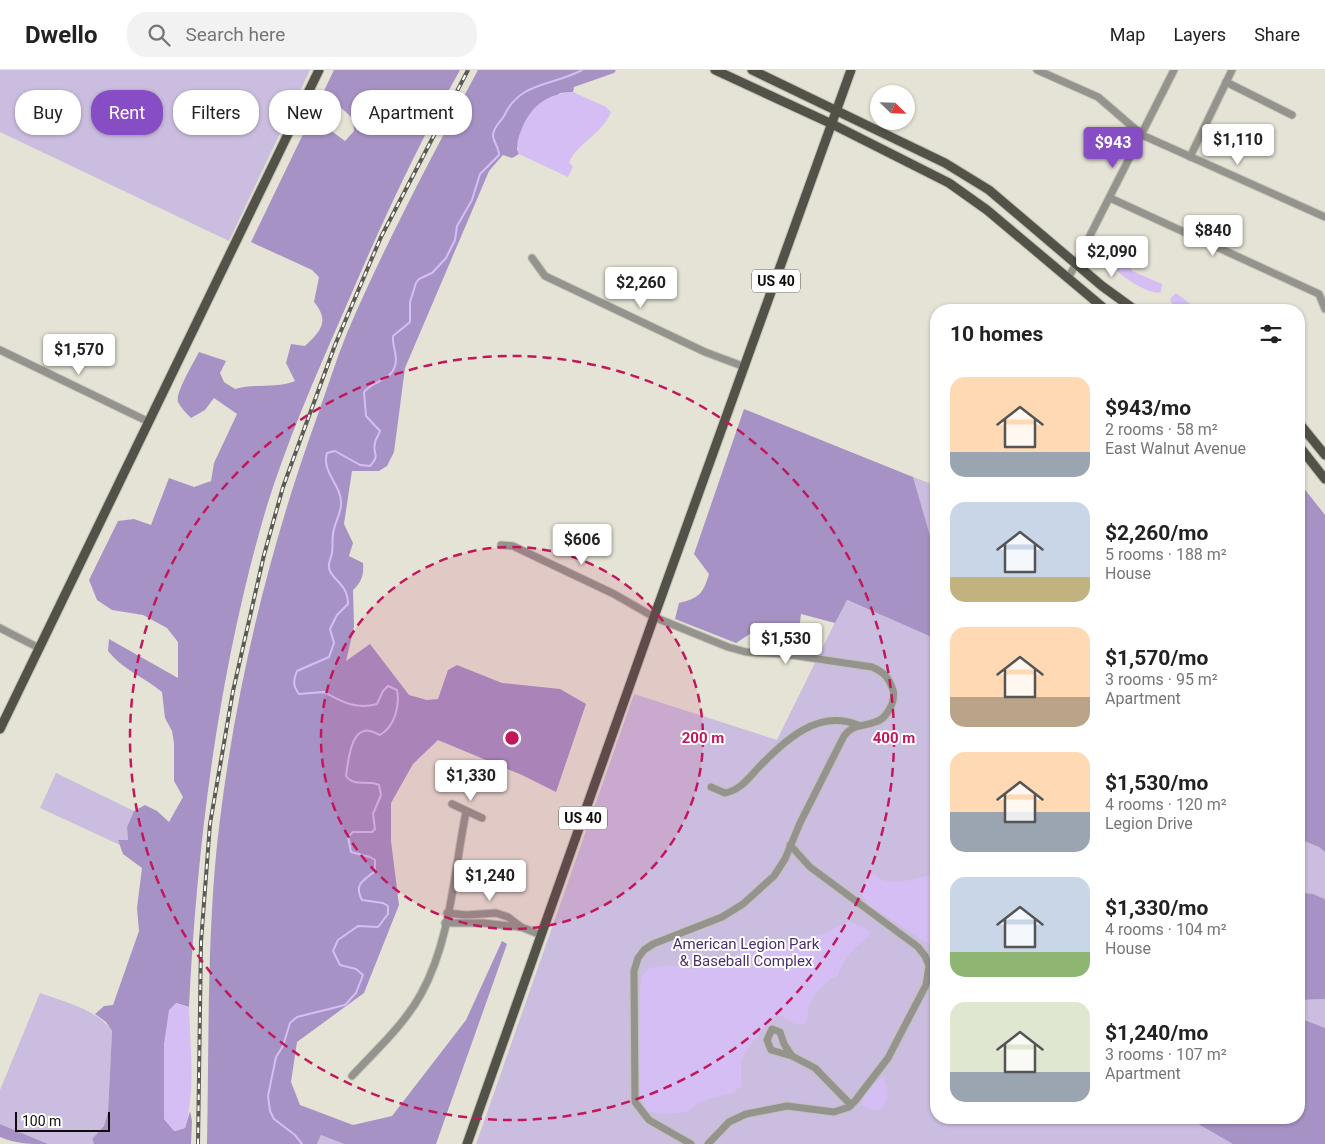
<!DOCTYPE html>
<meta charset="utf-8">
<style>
:root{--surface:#fff;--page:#f2f2f2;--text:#222;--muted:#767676;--line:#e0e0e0;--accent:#874dc4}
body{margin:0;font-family:Roboto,sans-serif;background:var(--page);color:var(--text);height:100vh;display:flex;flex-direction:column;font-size:19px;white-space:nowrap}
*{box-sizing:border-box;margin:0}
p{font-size:16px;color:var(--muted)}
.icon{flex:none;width:28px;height:28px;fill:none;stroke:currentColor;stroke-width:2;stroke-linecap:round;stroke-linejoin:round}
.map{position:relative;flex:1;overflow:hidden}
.panel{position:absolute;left:930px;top:234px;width:375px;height:820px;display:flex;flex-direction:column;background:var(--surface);border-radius:20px;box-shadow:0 1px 4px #0004}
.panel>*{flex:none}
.hud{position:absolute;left:15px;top:20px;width:475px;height:45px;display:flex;gap:10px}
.needle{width:32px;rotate:113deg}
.controls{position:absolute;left:870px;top:15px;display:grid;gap:10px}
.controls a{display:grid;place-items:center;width:45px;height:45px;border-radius:50%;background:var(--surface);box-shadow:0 1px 4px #0004;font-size:25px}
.scale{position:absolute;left:15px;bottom:12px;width:95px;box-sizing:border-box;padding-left:5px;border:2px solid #0e0d09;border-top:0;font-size:14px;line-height:18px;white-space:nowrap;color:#0e0d09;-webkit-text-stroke:4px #fff;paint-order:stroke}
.price{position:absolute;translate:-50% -42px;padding:0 11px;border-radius:5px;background:#fff;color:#222;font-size:16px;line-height:32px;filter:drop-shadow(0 1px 2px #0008)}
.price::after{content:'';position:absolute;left:50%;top:30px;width:15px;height:11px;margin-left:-8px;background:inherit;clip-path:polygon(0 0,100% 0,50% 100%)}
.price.on{background:var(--accent);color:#fff}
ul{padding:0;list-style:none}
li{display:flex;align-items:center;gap:15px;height:125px;padding:0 20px}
li span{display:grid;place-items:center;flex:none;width:140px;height:100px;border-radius:15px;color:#555}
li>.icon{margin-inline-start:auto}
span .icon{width:60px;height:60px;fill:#fffc;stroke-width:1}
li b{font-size:21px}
h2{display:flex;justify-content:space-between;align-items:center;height:60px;padding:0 20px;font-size:21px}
.chip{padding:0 18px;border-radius:20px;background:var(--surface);box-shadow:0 1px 4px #0004;font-size:18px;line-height:45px}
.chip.on{background:var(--accent);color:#fff}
header{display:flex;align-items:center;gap:30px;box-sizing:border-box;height:70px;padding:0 25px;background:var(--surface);border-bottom:1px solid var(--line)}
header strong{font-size:24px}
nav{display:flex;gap:28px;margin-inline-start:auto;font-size:18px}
.search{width:350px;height:45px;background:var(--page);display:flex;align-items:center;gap:12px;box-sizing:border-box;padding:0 18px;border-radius:20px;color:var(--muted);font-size:19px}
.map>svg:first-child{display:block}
</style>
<header>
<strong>Dwello</strong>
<div class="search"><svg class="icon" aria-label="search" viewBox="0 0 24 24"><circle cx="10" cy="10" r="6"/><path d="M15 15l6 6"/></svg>Search here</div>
<nav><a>Map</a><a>Layers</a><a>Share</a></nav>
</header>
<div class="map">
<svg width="1325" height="1074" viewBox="0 0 1325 1074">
<rect width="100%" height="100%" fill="#e5e3d5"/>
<g fill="#cbbddf">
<polygon points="0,0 310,0 229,171 0,62"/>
<polygon points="933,405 936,416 936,486 913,407 929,413"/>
<polygon points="846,530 936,569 936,1048 1299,1048 1299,930 1325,929 1325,1074 476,1074 634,624 777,670"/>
<polygon points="56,703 134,741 127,757 128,770 118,771 120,775 40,738"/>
<polygon points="1299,769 1319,777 1325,782 1325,829 1313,824 1299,822"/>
<path d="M40,923C64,932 97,939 112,961L108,1042L104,1056L92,1069L94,1074H48L0,1054V1020Z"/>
<polygon points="321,1065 344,1074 317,1074"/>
</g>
<g fill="#a792c5">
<path d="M334,0H460C416,78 379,159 344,241C316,305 287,371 266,439C219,598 197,772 189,937L176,933L164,1049L175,1061L185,1058L190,1041L192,1051L191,1074H94L92,1069L104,1056L108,1042L112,961L106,952L95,944L104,936L113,935L139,861L137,838L142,798L123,784L118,770H128L127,757L134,741L145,735L157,741L169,752L183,727L174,711V673L172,661L165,648L162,622C144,607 122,599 108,581L109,569L178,608V572L167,558L143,545L112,540L97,530L89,510L118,451L134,449L151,455L169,408L194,417L211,411L214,393L237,344L214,328L205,340L191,348C186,343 181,338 178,332C175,323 194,292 199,282L226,291L220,303L224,312L235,319C255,313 276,319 295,311L286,293L291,274L305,276C321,261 330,251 314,232L319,207L312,200L251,172L307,56L322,54L345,71L354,61L353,49C343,39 334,30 320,29Z"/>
<path d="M478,0H616L614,3L574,17L573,22L560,23L524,55L517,79L519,84L512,88L503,85L489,101L405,298L394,382L387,396L379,401H352L344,454L353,473L349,486L363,493C364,504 362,512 353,520L354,557L346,591L370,574L409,625L427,630L438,629L448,600L457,595L502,613L560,619L586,634L556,722L522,705L438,670L413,694L391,733V771L399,835L364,923L297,972L291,1012L300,1035L353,1055L392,1046L466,950L502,871L507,874L436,1074H344L321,1065L317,1074H207C209,976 207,873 217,775C233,629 267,485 317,347C327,319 336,290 347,263C386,172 432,86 478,0Z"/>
<path d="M744,339L913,407L936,486V569L847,530L835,553L801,544L799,562L759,558L736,573L675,549L679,533C699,528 703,524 709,504L694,484Z"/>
<polygon points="1299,412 1325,445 1325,782 1319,777 1299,769"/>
<polygon points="1299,822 1313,824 1325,829 1325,929 1299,930"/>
<polygon points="1299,948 1325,958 1325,1074 1233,1074 1188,1048 1299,1048"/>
<path d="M0,1054L48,1074C30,1074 16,1074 0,1067Z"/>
</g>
<g fill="#d4bef4">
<path d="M573,22L606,37L611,42C602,64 579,72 569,92L573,97L568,107L519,84C515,75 519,66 522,58C532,35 547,24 573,22Z"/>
<path d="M1114,180L1130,192L1132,201L1162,214L1161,222C1148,226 1114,202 1109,191L1110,183Z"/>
<polygon points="1176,223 1198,240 1181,240 1173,236 1170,229"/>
<path d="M872,804H876C883,819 920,808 933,804L936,805V879L870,836L862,826C862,818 866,808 872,804Z"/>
<path d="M849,851L868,860L869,866C856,877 842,889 838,906C826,909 810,928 808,941C807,945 808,949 807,953L797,955L780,945L772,948L747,979L741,992V1016L731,1024L714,1027L697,1034L688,1042L665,1044L651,1042L646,1039L638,1020L640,918L642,906L649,898L672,895L692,899L726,890L740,882L779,873L788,874L791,870L823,864Z"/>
<path d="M176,933L189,937C190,976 196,1020 185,1058L174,1061L164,1049V974L169,940Z"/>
<path d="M883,1006C889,1019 890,1030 880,1040H871L861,1035L866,1021Z"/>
</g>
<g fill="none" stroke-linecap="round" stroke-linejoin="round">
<path stroke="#d4bef4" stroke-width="2" d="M302,1074L295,1065L274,1049L270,1041L268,1026L276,987L283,976L290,953L297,947L345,935L356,923L363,905L356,899L340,895L333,881L338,870L358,856L378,857L388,844V836L383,833L362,830C353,813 365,810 375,801V790L370,787L351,782L348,767L353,762H372L375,759L373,744L381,725L379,715C367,709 355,718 346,706C348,694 350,664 364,661C369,659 375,663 380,665C395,656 400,636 397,620L388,616L383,621L377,634C355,640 341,631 324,622L299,624C293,616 293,611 297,601L329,587L334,573L330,559L337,545L348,534C348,513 331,510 329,498C328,492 331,489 332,483C333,477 332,470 333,464C334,454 341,444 341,434C342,415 321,402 327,383L335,381L360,395L370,396C381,384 372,384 375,373C375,369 379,365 380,361L366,346L364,322C374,309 395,311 396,290C396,282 392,274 393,266L410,252V232L416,213L419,209L432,203L446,188L455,170L457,156L472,130L480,104L499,85C499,78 494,73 493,66C493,57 500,53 504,46C520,11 553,16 582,0"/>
<g stroke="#c3c1b4" stroke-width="9">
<g id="minor">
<polyline points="1037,0 1098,27 1142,65 1325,147"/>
<polyline points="1226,12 1292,45"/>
<polyline points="1190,87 1232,0"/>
<polyline points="1110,128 1319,224 1325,239"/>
<polyline points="532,188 545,206 705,282 745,297"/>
<polyline points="1069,207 1174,0"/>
<polyline points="0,280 149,352"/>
<path d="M501,475L513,476L614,524L654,547L728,577L746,582L785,584L872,597C884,602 889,608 893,620C896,631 887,649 875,652C862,657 853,654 844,666L800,753L785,789L774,806L743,834L722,847L653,874L644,880L638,888L634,901L635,1032L649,1050L691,1074"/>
<polyline points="0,558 39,578"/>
<path d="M711,717L725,723C740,720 748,709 758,698C784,672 817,638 858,655"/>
<polyline points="452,734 482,748"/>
<polyline points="447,843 466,845 496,843 508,847 521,857 541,865"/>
<polyline points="445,853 483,853 520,857"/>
<polyline points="792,986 784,974 780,962 772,959 767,970 771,980 792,986 815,998 851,1035"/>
<path d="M352,1006C376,980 404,955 421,924C451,870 454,801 466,742"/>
<polyline points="708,1074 729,1052 746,1044 787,1036 834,1042 849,1037 855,1031 888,988 926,915 929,896 925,886 918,877 810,797 790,775"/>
</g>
</g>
<g stroke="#c3c1b4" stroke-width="11">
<g id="major">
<polyline points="715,0 832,54 949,113 987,140 1106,240"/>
<polyline points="752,0 945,93 989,120 1102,216 1135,240"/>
<polyline points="1299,353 1325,385"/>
<polyline points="1299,376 1325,409"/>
<polyline points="0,659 319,0"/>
<polyline points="467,1074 654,547 851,0"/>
</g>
</g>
<use href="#minor" stroke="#94938d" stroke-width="7"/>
<use href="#major" stroke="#535248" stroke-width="9"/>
<g stroke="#5c5a53" stroke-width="4">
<polyline id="rail" points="198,1074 201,872 210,754 233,621 264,485 283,417 335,275 381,167 468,0"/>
</g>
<use href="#rail" stroke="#fff" stroke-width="2" stroke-dasharray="5.5" stroke-linecap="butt"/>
</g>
<circle cx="512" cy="668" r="191" fill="#c2185b" fill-opacity=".12"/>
<g fill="none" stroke="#c2185b" stroke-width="2.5" stroke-dasharray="9 6">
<circle cx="512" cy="668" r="191"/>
<circle cx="512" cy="668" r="382"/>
</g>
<g text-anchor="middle" stroke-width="4" stroke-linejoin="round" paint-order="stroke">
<g fill="#fff" stroke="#565653" stroke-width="1">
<rect x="752" y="199.5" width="48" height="23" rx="4"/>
<rect x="559" y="736.5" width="48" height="23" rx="4"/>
</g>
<g font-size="14" font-weight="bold" fill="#0e0d09">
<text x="776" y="216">US 40</text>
<text x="583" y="753">US 40</text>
</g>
<g font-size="15" fill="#4c2e6d" stroke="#fff">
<text x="746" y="879">American Legion Park<tspan x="746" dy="17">&amp; Baseball Complex</tspan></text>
</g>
</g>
<circle cx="512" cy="668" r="8" fill="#c2185b" stroke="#fff" stroke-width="2.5"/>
<g font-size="15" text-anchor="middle" font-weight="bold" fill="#c2185b" stroke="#fff" stroke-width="4" stroke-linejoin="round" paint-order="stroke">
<text x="703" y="673">200 m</text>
<text x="894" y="673">400 m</text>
</g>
</svg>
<div class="controls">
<a><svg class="needle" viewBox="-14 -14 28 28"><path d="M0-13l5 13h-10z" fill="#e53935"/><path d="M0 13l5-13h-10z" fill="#767676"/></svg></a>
</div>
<div class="scale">100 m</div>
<b class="price" style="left:1238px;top:96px">$1,110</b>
<b class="price on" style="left:1113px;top:99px">$943</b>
<b class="price" style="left:1213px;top:187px">$840</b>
<b class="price" style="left:1112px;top:208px">$2,090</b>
<b class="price" style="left:641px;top:239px">$2,260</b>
<b class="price" style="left:79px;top:306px">$1,570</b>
<b class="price" style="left:582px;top:496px">$606</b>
<b class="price" style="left:786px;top:595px">$1,530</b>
<b class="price" style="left:471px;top:732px">$1,330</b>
<b class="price" style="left:490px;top:832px">$1,240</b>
<div class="hud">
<a class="chip">Buy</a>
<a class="chip on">Rent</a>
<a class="chip">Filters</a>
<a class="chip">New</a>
<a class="chip">Apartment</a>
</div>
<section class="panel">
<h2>10 homes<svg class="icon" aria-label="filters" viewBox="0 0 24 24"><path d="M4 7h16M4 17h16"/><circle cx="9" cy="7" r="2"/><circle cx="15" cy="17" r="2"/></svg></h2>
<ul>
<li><span style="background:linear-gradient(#ffd9b3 75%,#9aa5b1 0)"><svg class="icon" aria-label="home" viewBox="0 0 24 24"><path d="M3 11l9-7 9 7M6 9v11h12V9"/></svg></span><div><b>$943/mo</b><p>2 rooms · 58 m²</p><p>East Walnut Avenue</p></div></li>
<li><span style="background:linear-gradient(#c9d6e8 75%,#c2b280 0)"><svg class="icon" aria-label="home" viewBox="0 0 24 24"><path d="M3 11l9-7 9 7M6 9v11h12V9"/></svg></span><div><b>$2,260/mo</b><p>5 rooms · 188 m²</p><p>House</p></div></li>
<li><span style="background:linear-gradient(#ffd9b3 70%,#b9a48a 0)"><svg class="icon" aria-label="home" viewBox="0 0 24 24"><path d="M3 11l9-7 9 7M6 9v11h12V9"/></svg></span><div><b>$1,570/mo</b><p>3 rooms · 95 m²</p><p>Apartment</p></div></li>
<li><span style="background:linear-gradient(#ffd9b3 60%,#9aa5b1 0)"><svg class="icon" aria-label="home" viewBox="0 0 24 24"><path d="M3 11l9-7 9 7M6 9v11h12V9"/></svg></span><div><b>$1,530/mo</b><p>4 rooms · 120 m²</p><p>Legion Drive</p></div></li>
<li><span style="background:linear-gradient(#c9d6e8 75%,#8fb573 0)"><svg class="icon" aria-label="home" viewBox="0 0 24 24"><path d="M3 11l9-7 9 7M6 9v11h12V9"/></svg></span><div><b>$1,330/mo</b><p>4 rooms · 104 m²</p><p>House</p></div></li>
<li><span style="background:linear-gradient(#dfe7d0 70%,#9aa5b1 0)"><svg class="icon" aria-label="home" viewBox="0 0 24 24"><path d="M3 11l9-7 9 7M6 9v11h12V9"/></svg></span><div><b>$1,240/mo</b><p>3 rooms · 107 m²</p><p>Apartment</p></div></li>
</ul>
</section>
</div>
